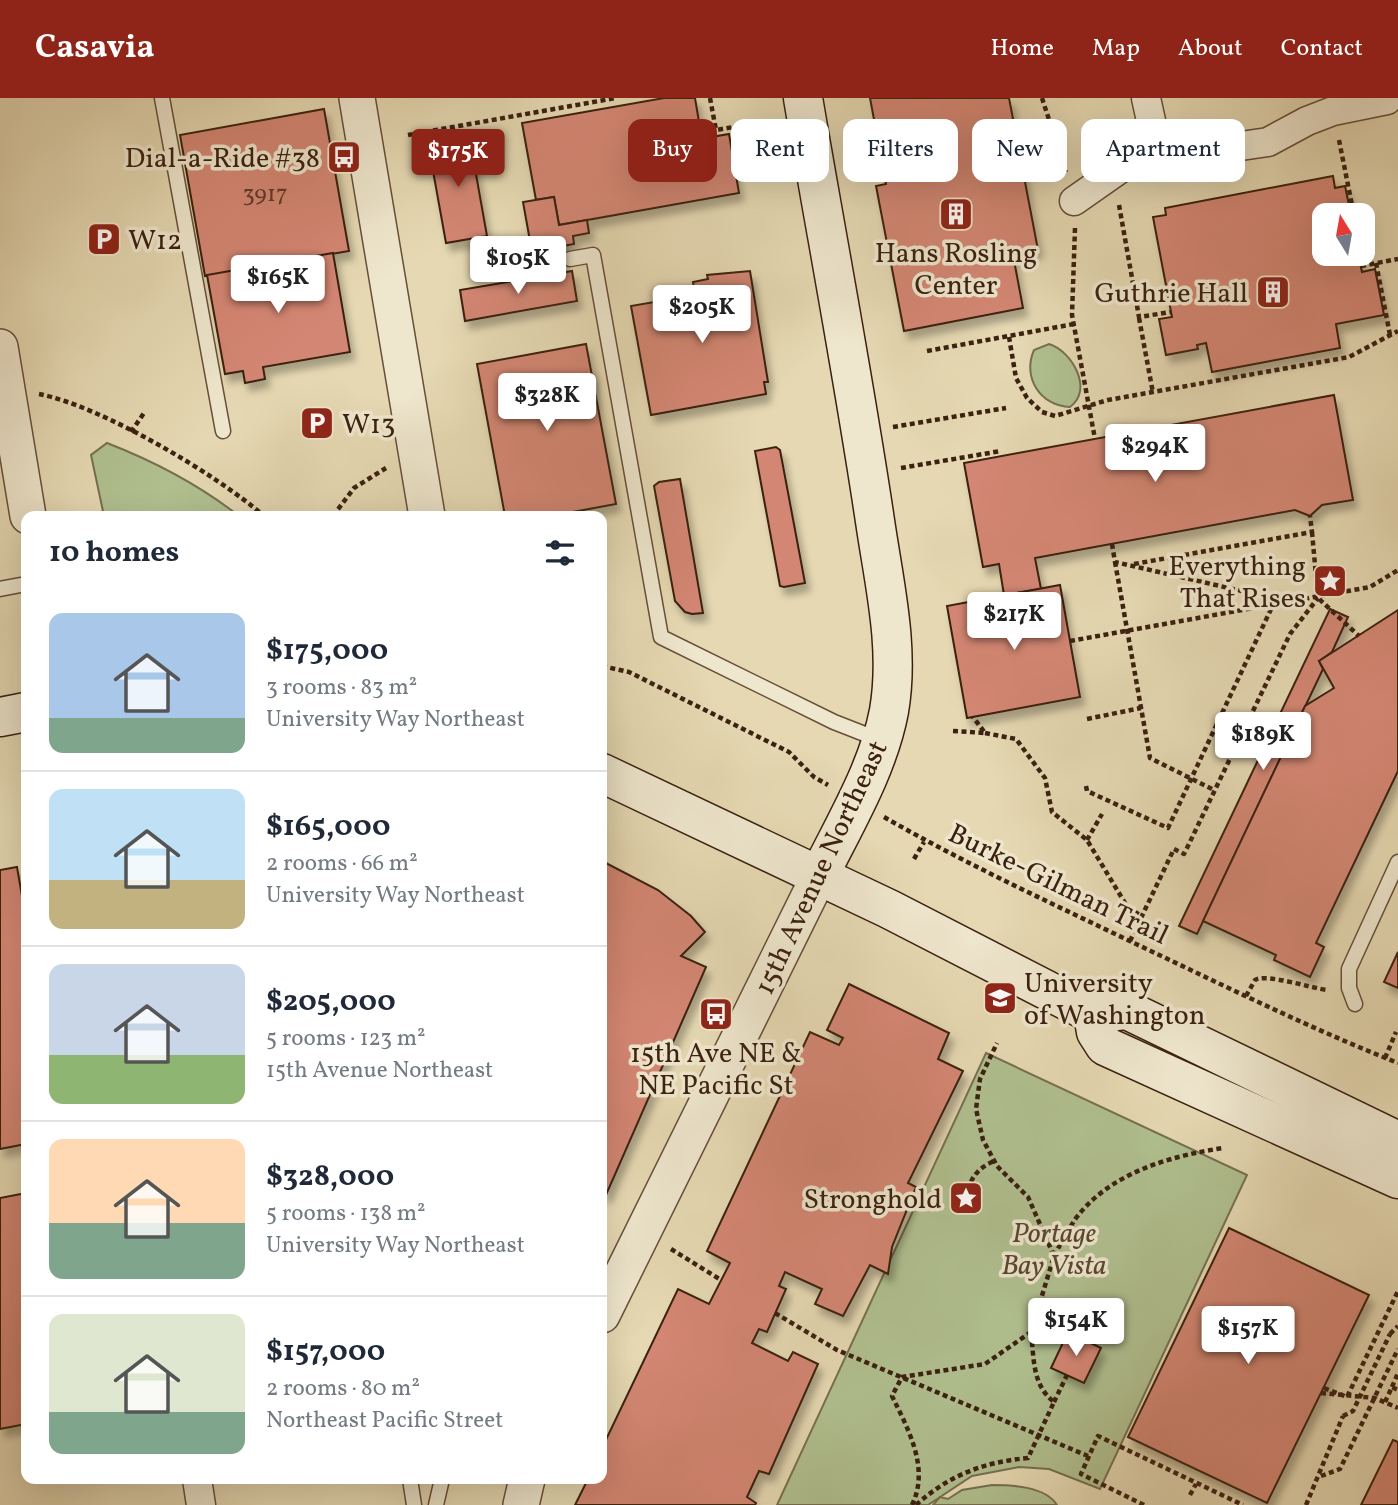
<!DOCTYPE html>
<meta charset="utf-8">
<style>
:root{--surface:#fff;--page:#f2f2f3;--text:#1f2937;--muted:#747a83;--line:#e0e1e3;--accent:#8f2418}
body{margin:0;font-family:Vollkorn,serif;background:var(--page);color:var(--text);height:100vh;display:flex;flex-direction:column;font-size:26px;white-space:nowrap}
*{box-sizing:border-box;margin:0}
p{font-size:23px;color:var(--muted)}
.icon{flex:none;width:38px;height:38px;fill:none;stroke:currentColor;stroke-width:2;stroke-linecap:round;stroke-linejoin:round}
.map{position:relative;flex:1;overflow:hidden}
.panel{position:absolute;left:21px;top:413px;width:586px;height:973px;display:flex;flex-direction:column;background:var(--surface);border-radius:14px;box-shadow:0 7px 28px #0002}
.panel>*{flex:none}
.top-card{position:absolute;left:628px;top:21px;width:663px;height:63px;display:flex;gap:14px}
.needle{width:46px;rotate:349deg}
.fabs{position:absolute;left:1312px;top:105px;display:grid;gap:14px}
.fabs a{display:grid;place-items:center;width:63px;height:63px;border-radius:14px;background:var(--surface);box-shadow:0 7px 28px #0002;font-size:35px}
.price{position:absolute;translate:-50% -60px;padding:0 16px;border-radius:7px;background:#fff;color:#222;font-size:23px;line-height:46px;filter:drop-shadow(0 2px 4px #0008)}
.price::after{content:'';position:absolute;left:50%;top:42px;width:21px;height:16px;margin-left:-10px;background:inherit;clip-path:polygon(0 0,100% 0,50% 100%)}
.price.on{background:var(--accent);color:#fff}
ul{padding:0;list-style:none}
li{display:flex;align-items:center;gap:21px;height:175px;padding:0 28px}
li+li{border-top:2px solid var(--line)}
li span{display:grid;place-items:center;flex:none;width:196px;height:140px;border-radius:14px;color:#555}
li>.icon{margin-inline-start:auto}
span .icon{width:84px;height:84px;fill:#fffc;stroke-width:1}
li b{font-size:30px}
h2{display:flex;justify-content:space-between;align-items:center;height:84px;padding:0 28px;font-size:30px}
.tag{padding:0 24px;border-radius:14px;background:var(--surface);box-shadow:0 7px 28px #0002;font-size:24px;line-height:63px}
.tag.on{background:var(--accent);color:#fff}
header{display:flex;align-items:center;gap:42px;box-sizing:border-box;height:98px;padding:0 35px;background:var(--accent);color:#fff}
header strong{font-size:33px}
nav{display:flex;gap:38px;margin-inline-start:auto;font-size:24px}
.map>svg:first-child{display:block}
</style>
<header>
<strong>Casavia</strong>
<nav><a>Home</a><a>Map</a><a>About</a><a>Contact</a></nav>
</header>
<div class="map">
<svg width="1398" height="1407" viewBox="0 0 1398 1407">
<defs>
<filter id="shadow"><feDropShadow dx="4.5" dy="8" stdDeviation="3.5" flood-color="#0004"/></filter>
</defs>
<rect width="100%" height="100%" fill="#e5d8b2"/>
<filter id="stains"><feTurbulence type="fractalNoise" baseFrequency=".00286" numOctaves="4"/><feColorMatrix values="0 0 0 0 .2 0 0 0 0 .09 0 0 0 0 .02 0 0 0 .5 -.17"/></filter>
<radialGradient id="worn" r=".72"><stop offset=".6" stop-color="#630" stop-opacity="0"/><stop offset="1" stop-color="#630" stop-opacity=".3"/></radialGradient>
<g fill="#b0bf8f" stroke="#767050" stroke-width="2">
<path d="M1049,246C1072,253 1094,292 1070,309C1040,308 1022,279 1034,252Z"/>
<path d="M107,345C156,364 198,386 239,418H104L91,357Z"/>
<polygon points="986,955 1247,1077 1100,1391 1049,1371 1019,1369 972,1378 928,1407 777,1407"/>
<path d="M992,1387C1011,1387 1045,1388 1057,1407H933L940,1399L948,1401L962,1392Z"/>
</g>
<g fill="#d38673" stroke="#3b2111" stroke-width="2" filter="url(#shadow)">
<polygon points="664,0 695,0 700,30 692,31 694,42 729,36 739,95 559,127 554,99 536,102 522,25"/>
<polygon points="870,0 1009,0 1038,152 1013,157 1023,210 904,233 876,88 886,86"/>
<polygon points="324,11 349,153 205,178 180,37"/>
<polygon points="469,37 487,138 446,145 428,45"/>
<polygon points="1333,78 1335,90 1345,88 1351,117 1325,117 1325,156 1358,156 1362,174 1375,171 1384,217 1336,226 1340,250 1212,274 1206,245 1197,247 1198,251 1166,257 1159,221 1172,219 1153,119 1166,117 1165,110"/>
<polygon points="554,99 559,127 587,122 589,135 573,138 574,146 532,154 523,104"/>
<polygon points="333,155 350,254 263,269 265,281 245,285 243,273 225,276 207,177"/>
<polygon points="572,173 577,203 465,223 460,192"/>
<polygon points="750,173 768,284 764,284 766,296 651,317 631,208 695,197 693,184 708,181 707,177"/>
<polygon points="586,246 616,406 551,418 505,418 477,266"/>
<polygon points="1334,297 1353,402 1322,407 1310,418 1295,412 1035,460 1041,491 1004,497 999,466 983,469 964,365"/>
<polygon points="776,349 780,352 805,485 784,489 780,488 755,353"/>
<polygon points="680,381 703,515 692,516 685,514 675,503 654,388 659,384"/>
<polygon points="1060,487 1080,599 967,620 947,508"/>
<polygon points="1330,511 1348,519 1332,554 1319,563 1323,571 1197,836 1179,828"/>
<polygon points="1398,512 1398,673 1316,845 1324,849 1310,879 1274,862 1276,857 1203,823 1305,608 1334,590 1319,563"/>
<polygon points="602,763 658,792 691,818 705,834 681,858 706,869 606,1097 602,1095"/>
<polygon points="17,769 26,821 26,1046 0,1051 0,772"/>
<polygon points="1398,854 1398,890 1384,884"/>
<polygon points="849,886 949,935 938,961 963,973 908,1085 916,1089 892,1149 888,1176 870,1167 843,1218 815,1206 822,1191 785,1174 779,1188 786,1191 767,1234 759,1231 752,1245 788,1263 793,1254 818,1266 769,1376 759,1373 747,1399 756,1405 755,1407 575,1407 588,1381 602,1381 602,1350 678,1191 709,1206 730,1165 707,1153 810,934 839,947 843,940 827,932"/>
<polygon points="26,1095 26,1326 0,1331 0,1100"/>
<polygon points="1229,1130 1369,1197 1267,1405 1128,1339"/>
<polygon points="1068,1234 1101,1250 1084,1285 1051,1270"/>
<polygon points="1393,1342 1398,1344 1398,1407 1361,1407"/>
</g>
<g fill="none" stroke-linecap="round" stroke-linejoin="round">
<g stroke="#664f39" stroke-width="17">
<g id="service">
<polyline points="162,0 223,333"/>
<polyline points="570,161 593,157 661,539 834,624 880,642"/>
<polyline points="0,491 26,486"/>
<polyline points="1355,906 1349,890 1349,871 1398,764"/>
<polyline points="410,1381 414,1407"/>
<polyline points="436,1407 442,1381"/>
</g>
</g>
<g stroke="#664f39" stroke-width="31">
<g id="minor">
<polyline points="1146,0 1153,32 1168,46 1207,53 1268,44 1307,23 1333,13 1387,2"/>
<polyline points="1074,103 1124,68 1168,46"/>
<polyline points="197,1381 201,1407"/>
</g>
</g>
<g stroke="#664f39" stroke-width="38">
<g id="tertiary">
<polyline points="357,0 427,418"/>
<polyline points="0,249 28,418"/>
<polyline points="602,1217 819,778"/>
<polyline points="521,1407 527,1381"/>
</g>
</g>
<g stroke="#3b2111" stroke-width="41">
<g id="secondary">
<path d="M803,0C827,141 854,282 875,423C884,485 900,550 889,613C878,671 845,725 819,778"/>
<polyline points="0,619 26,614"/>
<polyline points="602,675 889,811 1093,916 1127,912 1398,1043"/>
<polyline points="1093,916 1096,934 1105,948 1398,1081"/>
</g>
</g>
<g stroke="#3b2111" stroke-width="4.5" stroke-dasharray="5 3.5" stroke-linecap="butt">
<polyline points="710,0 716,32"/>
<polyline points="1042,0 1066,74"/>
<polyline points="693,36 751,26"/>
<polyline points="408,37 616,0"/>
<polyline points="1339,42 1354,117"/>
<polyline points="1119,107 1139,219 1171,214"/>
<polyline points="1075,130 1072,217 1095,341"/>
<polyline points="1362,156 1364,167"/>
<polyline points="1376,165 1390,237"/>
<polyline points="1361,168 1398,161"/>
<polyline points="1139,220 1153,295"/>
<polyline points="1009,239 1016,280 1027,300 1042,314 1055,318 1108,302 1349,259 1398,233"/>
<polyline points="927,253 1074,226"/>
<path d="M39,296C101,308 216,376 264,418"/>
<polyline points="893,329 1006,310"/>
<polyline points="131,334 144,315"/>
<polyline points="901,370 1001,353"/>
<polyline points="333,418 354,390 386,370"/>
<polyline points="1312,434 1318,500 1359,538"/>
<polyline points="1112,446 1115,464 1290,504"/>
<polyline points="1115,464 1150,660 1214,692"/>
<polyline points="1134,466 1312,434 1310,418"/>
<polyline points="1070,543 1370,489 1398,472"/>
<polyline points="602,568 629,574 789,654 814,679 828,687"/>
<polyline points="1087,621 1141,610"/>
<polyline points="953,633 985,635 973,619"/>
<polyline points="985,635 1016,641 1045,680 1052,714 1087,742 1128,810 1142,818"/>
<polyline points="1086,688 1087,693 1168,730 1272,509"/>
<path d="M884,719C966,766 1051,805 1136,846C1223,887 1309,930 1398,965"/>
<polyline points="1087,742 1102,716"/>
<polyline points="914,761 924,744"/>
<polyline points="1130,843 1174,751 1184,756 1187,750 1290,536 1318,500"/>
<path d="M1246,898L1255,882C1265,875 1311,890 1327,892"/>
<polyline points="1385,960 1396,934"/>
<path d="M966,1100C970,1081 976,1071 994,1063"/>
<polyline points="671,1151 721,1182"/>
<path d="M1054,1158C1061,1145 1068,1132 1076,1120C1110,1075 1170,1058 1223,1050"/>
<polyline points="775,1215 837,1252 1088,1358"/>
<polyline points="1390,1236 1398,1228"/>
<polyline points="1392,1289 1398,1275"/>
<polyline points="1321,1295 1375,1300 1398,1310"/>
<polyline points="1054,1304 1067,1277"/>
<polyline points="1385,1304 1392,1289 1398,1292"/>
<polyline points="1321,1378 1340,1371 1398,1251"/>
<polyline points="1190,1397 1196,1386"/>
<path d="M912,1407C930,1370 908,1331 892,1298L902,1279L985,1266L1031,1234L1054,1158L1028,1099L997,1068L983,1042L976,1011L980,981L997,945"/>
<path d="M916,1407C949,1377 984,1364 1028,1360L1054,1304C1032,1287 1034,1260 1031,1234"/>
<polyline points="1144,1407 1081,1376 1098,1338 1243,1407"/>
<polyline points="1306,1407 1343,1318"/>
</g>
<use href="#service" stroke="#eee6cd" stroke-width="14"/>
<use href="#minor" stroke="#eee6cd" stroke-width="28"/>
<use href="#tertiary" stroke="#eee6cd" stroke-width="35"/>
<use href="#secondary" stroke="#eee6cd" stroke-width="38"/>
<g stroke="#3b2111" stroke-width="4.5" stroke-dasharray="5 3.5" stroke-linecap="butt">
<polyline points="1324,1290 1347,1299 1398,1193"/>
<polyline points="1343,1318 1353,1313 1390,1236"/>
</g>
</g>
<defs>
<g id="bus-square" transform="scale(1.75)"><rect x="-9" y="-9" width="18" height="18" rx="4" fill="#8f2418" stroke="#eee6cd"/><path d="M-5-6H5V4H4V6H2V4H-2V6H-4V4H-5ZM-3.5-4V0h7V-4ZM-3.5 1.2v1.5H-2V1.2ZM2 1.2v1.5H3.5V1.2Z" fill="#fff"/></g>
<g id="building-square" transform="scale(1.75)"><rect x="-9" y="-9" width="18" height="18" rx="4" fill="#8f2418" stroke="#eee6cd"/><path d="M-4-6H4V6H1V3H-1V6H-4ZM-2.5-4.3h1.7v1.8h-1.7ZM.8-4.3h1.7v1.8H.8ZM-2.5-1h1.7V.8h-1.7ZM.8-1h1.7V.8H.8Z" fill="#fff"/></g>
<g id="parking-square" transform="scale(1.75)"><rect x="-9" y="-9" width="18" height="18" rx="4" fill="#8f2418" stroke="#eee6cd"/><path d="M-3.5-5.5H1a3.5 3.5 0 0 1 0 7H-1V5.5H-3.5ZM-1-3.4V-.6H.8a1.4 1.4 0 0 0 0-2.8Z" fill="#fff"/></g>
<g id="sight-square" transform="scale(1.75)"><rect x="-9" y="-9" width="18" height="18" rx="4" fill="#8f2418" stroke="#eee6cd"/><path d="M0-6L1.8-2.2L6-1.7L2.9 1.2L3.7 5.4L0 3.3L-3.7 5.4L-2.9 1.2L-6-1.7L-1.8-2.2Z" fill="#fff"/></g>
<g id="university-square" transform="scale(1.75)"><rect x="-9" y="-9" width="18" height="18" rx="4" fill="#8f2418" stroke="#eee6cd"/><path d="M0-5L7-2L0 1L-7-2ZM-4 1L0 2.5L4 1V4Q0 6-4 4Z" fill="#fff"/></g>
</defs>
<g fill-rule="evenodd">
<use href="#bus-square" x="344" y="59"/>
<use href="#building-square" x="956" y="116"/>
<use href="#parking-square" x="104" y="141"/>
<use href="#building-square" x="1273" y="194"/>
<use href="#parking-square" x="317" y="325"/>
<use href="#sight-square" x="1330" y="483"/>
<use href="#university-square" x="1000" y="900"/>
<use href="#bus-square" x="716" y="916"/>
<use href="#sight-square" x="966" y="1100"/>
</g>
<g text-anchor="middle" stroke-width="7" stroke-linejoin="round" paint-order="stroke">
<g font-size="24" fill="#613a2a">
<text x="265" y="103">3917</text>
</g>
<g font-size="28" fill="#3b2111" stroke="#eee6cd" text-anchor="end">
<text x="320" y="69">Dial-a-Ride #38</text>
<text x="128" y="151" text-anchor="start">W12</text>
<text x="956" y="164" text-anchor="middle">Hans Rosling<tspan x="956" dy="32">Center</tspan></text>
<text x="1248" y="204">Guthrie Hall</text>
<text x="342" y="335" text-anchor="start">W13</text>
<text x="1306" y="477">Everything<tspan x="1306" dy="32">That Rises</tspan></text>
<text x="1024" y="894" text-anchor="start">University<tspan x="1024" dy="32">of Washington</tspan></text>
<text x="716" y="964" text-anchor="middle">15th Ave NE &amp;<tspan x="716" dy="32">NE Pacific St</tspan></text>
<text x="942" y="1110">Stronghold</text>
</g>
<g font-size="28" fill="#3b2111" stroke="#eee6cd">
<text transform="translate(820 769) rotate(-65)" y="10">15th Avenue Northeast</text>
<text transform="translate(1059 785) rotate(26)" y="10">Burke-Gilman Trail</text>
</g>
<g font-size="28" font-style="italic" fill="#584830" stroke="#eee6cd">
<text x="1054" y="1144">Portage<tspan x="1054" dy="32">Bay Vista</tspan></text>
</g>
</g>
<rect width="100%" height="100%" filter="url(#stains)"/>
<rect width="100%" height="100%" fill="url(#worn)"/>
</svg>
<div class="fabs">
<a><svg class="needle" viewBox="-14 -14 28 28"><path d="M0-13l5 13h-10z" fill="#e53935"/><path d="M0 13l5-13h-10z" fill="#747a83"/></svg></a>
</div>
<b class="price on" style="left:458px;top:91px">$175K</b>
<b class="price" style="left:518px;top:198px">$105K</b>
<b class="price" style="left:278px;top:217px">$165K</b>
<b class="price" style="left:702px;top:247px">$205K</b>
<b class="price" style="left:547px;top:335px">$328K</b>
<b class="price" style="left:1155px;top:386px">$294K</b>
<b class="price" style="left:1014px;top:554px">$217K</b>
<b class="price" style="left:1263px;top:674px">$189K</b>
<b class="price" style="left:1076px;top:1260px">$154K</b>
<b class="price" style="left:1248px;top:1268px">$157K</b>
<div class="top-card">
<a class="tag on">Buy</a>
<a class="tag">Rent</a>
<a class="tag">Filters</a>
<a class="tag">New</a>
<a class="tag">Apartment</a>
</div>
<section class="panel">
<h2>10 homes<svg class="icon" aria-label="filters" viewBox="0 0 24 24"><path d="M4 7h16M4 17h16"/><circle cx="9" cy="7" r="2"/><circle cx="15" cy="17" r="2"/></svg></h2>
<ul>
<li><span style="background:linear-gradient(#a9c7e8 75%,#7fa58c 0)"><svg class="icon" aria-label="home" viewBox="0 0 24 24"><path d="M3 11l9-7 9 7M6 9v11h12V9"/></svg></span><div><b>$175,000</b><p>3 rooms · 83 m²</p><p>University Way Northeast</p></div></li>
<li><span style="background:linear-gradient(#bfe0f5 65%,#c2b280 0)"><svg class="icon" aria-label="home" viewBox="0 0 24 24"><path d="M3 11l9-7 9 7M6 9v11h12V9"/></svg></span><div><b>$165,000</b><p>2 rooms · 66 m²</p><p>University Way Northeast</p></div></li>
<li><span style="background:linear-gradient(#c9d6e8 65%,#8fb573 0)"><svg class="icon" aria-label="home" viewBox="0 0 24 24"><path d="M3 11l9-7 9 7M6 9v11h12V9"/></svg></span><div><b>$205,000</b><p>5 rooms · 123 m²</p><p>15th Avenue Northeast</p></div></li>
<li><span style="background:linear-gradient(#ffd9b3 60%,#7fa58c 0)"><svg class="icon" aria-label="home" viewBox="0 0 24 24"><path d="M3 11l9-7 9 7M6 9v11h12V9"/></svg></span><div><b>$328,000</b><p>5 rooms · 138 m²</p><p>University Way Northeast</p></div></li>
<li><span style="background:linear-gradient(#dfe7d0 70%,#7fa58c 0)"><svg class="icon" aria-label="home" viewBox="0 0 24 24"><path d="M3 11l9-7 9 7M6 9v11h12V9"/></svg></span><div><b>$157,000</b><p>2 rooms · 80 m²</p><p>Northeast Pacific Street</p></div></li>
</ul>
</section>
</div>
